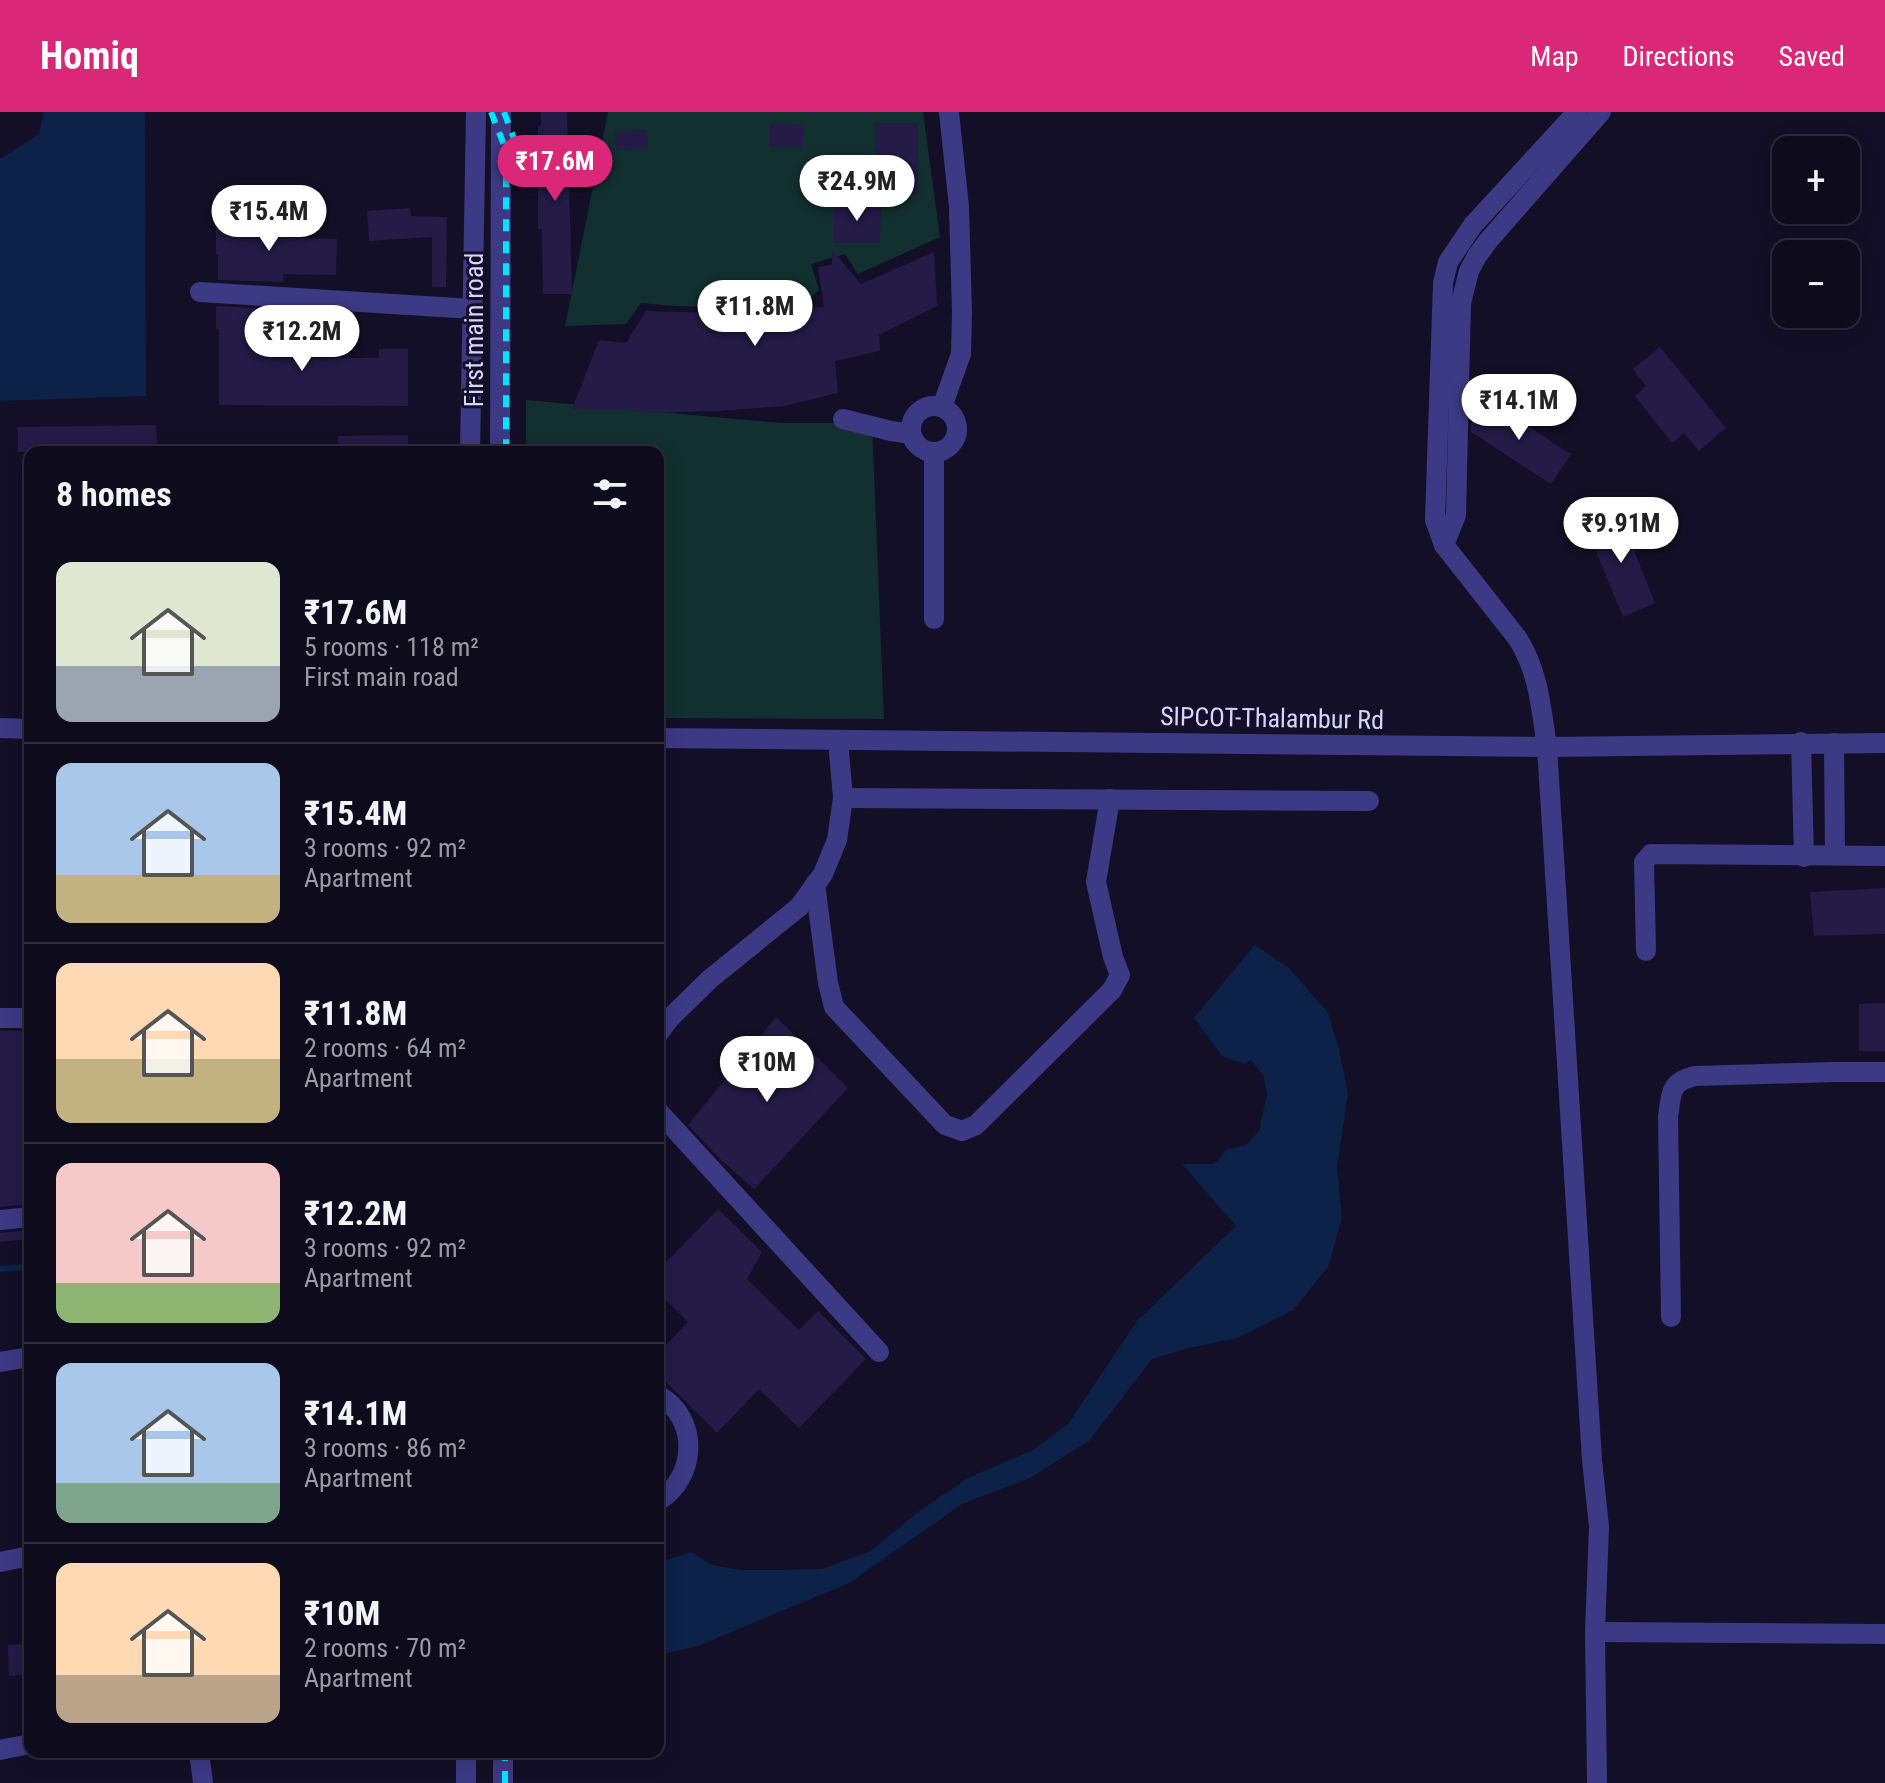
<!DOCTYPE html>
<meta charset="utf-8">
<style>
:root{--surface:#0e0b1c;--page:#1c1929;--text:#f1f3f6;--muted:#9b9ba3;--line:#2e2b3b;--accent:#db2777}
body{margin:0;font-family:"Roboto Condensed",sans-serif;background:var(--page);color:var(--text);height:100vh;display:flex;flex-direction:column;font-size:30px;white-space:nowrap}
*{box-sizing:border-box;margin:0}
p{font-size:26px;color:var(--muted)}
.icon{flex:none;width:44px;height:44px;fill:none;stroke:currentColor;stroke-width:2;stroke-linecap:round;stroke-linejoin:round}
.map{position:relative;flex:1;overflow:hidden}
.drawer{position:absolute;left:24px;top:334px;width:640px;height:1312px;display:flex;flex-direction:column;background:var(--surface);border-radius:16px;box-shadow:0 4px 20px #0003,0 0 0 2px var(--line)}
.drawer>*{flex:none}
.tools{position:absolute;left:1772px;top:24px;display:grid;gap:16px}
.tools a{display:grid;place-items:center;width:88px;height:88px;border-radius:16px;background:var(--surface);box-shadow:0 4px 20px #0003,0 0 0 2px var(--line);font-size:40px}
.price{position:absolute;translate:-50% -68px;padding:0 18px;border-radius:28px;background:#fff;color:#222;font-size:26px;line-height:52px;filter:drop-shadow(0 2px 4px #0008)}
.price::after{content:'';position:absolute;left:50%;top:48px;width:24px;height:18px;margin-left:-12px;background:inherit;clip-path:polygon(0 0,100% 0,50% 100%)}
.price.selected{background:var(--accent);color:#fff}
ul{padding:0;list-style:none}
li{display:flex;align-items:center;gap:24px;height:200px;padding:0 32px}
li+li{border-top:2px solid var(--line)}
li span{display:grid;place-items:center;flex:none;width:224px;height:160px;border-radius:16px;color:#555}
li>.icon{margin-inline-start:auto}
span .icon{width:96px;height:96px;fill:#fffc;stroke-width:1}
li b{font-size:34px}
h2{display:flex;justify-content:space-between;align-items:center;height:96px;padding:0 32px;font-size:34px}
header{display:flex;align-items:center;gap:48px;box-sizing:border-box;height:112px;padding:0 40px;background:var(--accent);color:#fff}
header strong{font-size:38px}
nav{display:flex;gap:44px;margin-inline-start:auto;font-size:28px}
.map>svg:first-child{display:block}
</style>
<header>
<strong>Homiq</strong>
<nav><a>Map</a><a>Directions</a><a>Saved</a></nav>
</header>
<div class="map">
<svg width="1885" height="1671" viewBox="0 0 1885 1671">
<rect width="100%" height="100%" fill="#130f26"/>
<g fill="#12302f">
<polygon points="608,0 923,0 940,125 858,162 845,142 811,152 819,178 807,189 758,196 675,194 641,191 626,212 565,214"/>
<polygon points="526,288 782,311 872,311 884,607 658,606 658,340 526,340"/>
</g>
<g fill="#0c2248">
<polygon points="44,0 145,0 146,284 0,289 0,47 39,22"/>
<polygon points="1255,833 1289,856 1328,901 1339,937 1348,982 1337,1054 1342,1106 1328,1155 1293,1198 1237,1226 1188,1236 1152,1247 1089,1329 1030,1366 962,1392 849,1471 698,1534 658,1543 658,1451 691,1440 712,1453 741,1458 781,1458 822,1457 871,1439 922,1397 970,1365 1033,1338 1068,1312 1137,1209 1236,1114 1182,1052 1214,1052 1227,1038 1246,1033 1259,1019 1267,982 1263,963 1251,948 1245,952 1222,944 1194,906"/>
</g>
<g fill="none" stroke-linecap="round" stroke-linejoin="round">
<polyline stroke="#0c2248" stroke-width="6" points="0,1157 30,1155"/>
</g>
<g fill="#241b47">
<polygon points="541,0 567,0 572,182 543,182 542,117 538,117 538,14 541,14"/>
<rect x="875" y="11" width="43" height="72"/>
<polygon points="770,12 804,13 803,36 769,35"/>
<polygon points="647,18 648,37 616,38 615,19"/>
<polygon points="833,91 881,92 880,131 833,131"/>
<polygon points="216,95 237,95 237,122 284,122 284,125 337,127 336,163 283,162 284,170 218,168 218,142 216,142"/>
<polygon points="410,96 411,104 447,105 446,175 432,175 432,125 369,129 367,99"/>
<polygon points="832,138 861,172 934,140 937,194 879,223 880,239 835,249 838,281 784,294 718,299 653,301 626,298 572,297 599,228 626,231 646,199 754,202 824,195 818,155 832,153"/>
<polygon points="218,194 255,196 254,236 263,236 263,246 379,246 379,237 408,237 408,294 219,293 219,217 216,217 216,195"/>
<polygon points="1660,235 1726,316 1699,339 1684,321 1672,331 1635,284 1646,274 1633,257"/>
<polygon points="1486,287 1571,342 1551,372 1471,320 1471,311"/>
<polygon points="156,313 157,340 18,340 18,315"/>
<polygon points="408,323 408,340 338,340 338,324"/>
<polygon points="1619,401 1655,491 1623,505 1586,415"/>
<polygon points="1885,776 1885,822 1814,824 1810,780"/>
<polygon points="1885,891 1885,939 1859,939 1859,892"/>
<polygon points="776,905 848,976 754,1077 720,1047 688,1013"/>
<polygon points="0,919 30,919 30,1092 0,1095"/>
<polygon points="718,1097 762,1140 747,1167 799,1218 818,1199 866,1247 799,1316 759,1277 717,1321 658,1262 658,1241 688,1210 658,1180 658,1158"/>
<polygon points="30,1118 30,1127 0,1130 0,1121"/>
<polygon points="28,1532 30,1561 24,1561 24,1563 9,1564 8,1533"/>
</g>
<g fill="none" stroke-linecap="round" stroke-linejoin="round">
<g stroke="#3d3a85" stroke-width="20">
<path d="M1577,0L1473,113L1448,150L1443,171L1435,408L1444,433L1518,527C1539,561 1541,596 1547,635L1592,1348L1599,1415L1595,1520L1597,1671"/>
<polyline points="200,180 473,197"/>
<circle cx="934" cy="317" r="23"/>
<polyline points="942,295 961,242 962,200 959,95 949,0"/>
<polyline points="843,307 891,319 911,322"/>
<polyline points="470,340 476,0"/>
<polyline points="500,340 501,0"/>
<polyline points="934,340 934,507"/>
<polyline points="1444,433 1456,403 1461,191 1469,159 1477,144 1488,129 1601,0"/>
<polyline points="0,616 30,617"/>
<polyline points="658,626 1547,635 1885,631"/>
<polyline points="1801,630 1804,745"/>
<polyline points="1834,631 1835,743"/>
<polyline points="843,686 1369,689"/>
<polyline points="815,772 828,871 834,895 945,1013 962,1019 976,1013 1112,878 1120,863 1113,845 1096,770 1110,687"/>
<polyline points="1646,839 1644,750 1651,742 1885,744"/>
<polyline points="0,906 30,906"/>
<polyline points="658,922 669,907 710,867 799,795 823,762 837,728 843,686 838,628"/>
<polyline points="658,999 879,1240"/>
<polyline points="0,1108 30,1105"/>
<path d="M1671,1205L1668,1004C1672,981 1669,970 1695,964L1835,960H1885"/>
<polyline points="0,1250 30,1245"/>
<path d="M658,1283C700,1306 697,1366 658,1389"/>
<polyline points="0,1450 30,1444"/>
<polyline points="1595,1520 1885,1522"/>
<polyline points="0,1638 30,1632"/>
<polyline points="199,1640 203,1671"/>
<polyline points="466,1640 466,1671"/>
<polyline points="503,1671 503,1640"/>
</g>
<g stroke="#00e5ff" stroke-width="6" stroke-dasharray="12 10" stroke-linecap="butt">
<polyline points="491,0 506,38 506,340"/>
<polyline points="504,0 516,32 516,54"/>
<polyline points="505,1671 505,1640"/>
</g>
</g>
<g text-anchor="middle" stroke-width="6" stroke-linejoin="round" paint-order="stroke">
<g font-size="26" fill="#d9d4ff" stroke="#130f26">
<text transform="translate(474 218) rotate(-90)" y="9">First main road</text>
<text transform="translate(1272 606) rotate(1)" y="9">SIPCOT-Thalambur Rd</text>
</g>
</g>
</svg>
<div class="tools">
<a>+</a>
<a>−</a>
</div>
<b class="price selected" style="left:555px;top:91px">₹17.6M</b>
<b class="price" style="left:857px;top:111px">₹24.9M</b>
<b class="price" style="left:269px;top:141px">₹15.4M</b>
<b class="price" style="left:755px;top:236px">₹11.8M</b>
<b class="price" style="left:302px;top:261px">₹12.2M</b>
<b class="price" style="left:1519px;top:330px">₹14.1M</b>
<b class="price" style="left:1621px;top:453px">₹9.91M</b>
<b class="price" style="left:767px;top:992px">₹10M</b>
<section class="drawer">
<h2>8 homes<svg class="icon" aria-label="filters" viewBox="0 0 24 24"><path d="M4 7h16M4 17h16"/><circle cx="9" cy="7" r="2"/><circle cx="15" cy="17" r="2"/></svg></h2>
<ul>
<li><span style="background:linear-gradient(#dfe7d0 65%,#9aa5b1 0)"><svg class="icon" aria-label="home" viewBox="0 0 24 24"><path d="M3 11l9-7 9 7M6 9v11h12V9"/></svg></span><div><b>₹17.6M</b><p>5 rooms · 118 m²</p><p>First main road</p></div></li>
<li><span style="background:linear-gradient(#a9c7e8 70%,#c2b280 0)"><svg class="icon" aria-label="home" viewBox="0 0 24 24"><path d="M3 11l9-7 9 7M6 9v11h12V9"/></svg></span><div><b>₹15.4M</b><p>3 rooms · 92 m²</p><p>Apartment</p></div></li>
<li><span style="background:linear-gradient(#ffd9b3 60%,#c2b280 0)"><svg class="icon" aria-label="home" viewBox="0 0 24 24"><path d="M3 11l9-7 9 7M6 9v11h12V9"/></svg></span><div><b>₹11.8M</b><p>2 rooms · 64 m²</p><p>Apartment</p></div></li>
<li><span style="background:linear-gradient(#f6c9c9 75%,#8fb573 0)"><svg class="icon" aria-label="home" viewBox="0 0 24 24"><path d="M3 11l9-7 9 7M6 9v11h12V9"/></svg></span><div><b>₹12.2M</b><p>3 rooms · 92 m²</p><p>Apartment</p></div></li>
<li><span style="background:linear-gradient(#a9c7e8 75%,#7fa58c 0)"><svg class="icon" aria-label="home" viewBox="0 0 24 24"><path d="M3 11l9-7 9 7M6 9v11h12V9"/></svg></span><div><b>₹14.1M</b><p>3 rooms · 86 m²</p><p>Apartment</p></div></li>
<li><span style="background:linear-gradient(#ffd9b3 70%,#b9a48a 0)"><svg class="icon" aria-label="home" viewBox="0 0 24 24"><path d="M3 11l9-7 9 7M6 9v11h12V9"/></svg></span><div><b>₹10M</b><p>2 rooms · 70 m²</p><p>Apartment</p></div></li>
</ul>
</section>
</div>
